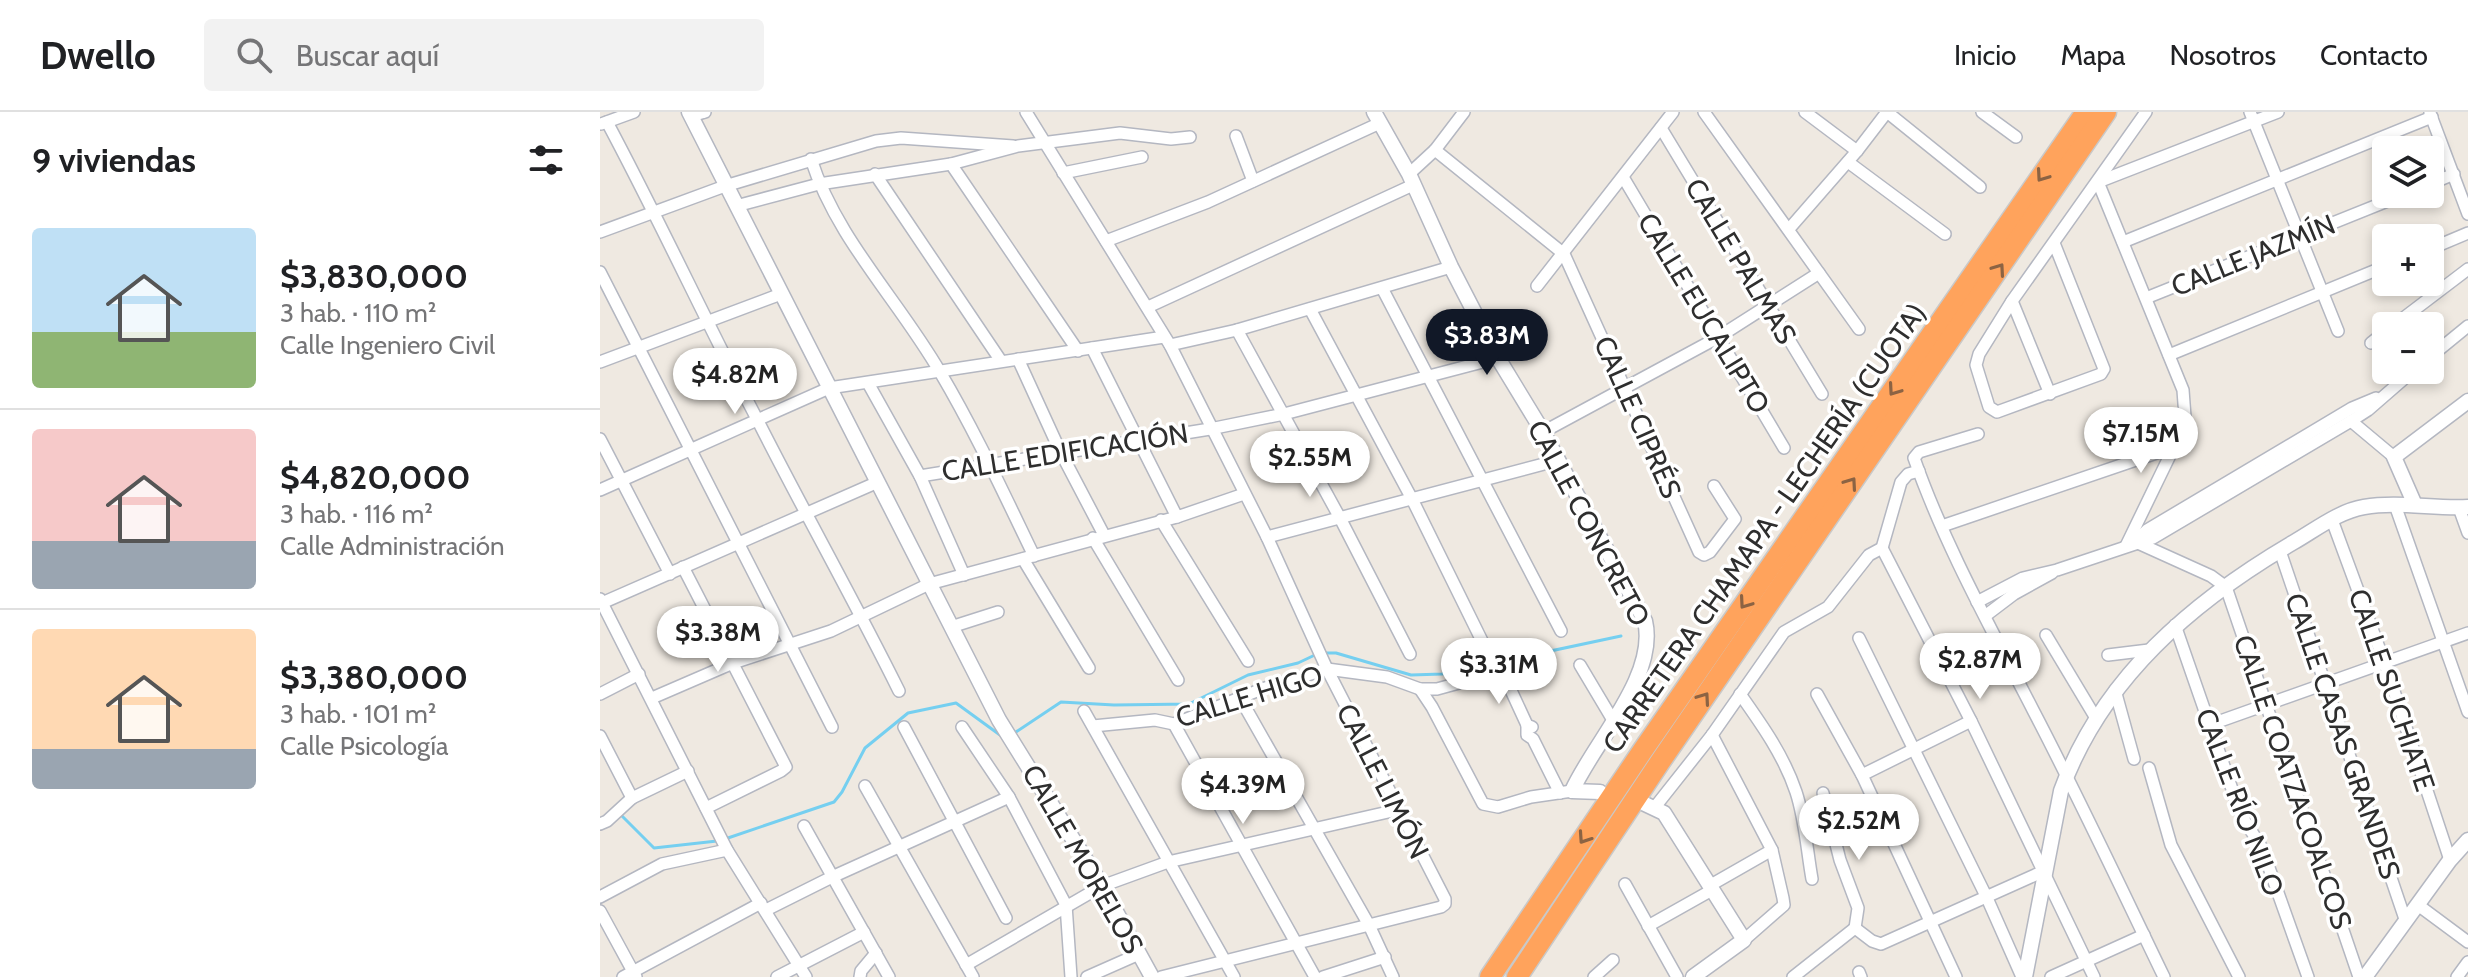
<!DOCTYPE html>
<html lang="es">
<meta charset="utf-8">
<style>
:root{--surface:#fff;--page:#f2f2f2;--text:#202124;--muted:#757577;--line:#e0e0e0;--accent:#111827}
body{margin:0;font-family:Cabin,sans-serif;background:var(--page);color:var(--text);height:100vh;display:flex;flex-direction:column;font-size:30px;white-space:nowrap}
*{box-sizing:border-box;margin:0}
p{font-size:26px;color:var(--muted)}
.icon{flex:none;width:44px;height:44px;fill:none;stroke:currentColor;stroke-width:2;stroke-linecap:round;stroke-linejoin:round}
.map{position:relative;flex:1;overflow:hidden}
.details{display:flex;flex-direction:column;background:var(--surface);width:600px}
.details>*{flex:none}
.tools{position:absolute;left:1772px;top:24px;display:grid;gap:16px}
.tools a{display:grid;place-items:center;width:72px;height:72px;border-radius:8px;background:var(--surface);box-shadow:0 4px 12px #0003;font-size:40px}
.price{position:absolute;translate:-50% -68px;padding:0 18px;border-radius:28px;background:#fff;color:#222;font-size:26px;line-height:52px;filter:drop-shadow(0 2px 4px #0008)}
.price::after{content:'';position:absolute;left:50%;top:48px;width:24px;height:18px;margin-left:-12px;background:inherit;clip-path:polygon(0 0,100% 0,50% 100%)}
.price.current{background:var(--accent);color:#fff}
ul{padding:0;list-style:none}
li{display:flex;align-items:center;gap:24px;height:200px;padding:0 32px}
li+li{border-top:2px solid var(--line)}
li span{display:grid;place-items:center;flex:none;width:224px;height:160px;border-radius:8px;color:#555}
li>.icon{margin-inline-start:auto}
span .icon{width:96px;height:96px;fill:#fffc;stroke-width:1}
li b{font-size:34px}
h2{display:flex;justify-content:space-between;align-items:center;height:96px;padding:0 32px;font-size:34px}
header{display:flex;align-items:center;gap:48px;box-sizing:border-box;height:112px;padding:0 40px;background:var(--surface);border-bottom:2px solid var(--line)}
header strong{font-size:38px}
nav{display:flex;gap:44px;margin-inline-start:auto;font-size:28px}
.search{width:560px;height:72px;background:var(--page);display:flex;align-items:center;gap:20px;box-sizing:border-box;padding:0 28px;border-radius:8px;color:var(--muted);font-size:30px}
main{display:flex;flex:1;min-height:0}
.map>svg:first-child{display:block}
</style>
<header>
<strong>Dwello</strong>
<div class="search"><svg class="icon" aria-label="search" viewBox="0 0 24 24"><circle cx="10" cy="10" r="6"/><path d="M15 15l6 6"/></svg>Buscar aquí</div>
<nav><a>Inicio</a><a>Mapa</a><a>Nosotros</a><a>Contacto</a></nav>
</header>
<main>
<section class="details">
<h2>9 viviendas<svg class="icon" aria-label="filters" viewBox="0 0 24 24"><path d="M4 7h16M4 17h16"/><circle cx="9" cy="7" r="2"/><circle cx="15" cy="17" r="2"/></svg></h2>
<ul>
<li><span style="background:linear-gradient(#bfe0f5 65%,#8fb573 0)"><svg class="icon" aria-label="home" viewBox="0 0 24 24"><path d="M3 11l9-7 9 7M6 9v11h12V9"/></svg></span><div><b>$3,830,000</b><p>3 hab. · 110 m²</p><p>Calle Ingeniero Civil</p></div></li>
<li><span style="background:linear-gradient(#f6c9c9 70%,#9aa5b1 0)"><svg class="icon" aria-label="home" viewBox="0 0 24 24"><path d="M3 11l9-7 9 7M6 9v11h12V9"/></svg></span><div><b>$4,820,000</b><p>3 hab. · 116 m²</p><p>Calle Administración</p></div></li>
<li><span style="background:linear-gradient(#ffd9b3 75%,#9aa5b1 0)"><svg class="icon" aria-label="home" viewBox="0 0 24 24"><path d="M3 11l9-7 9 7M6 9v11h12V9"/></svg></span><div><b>$3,380,000</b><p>3 hab. · 101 m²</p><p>Calle Psicología</p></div></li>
</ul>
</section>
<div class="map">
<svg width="1868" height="865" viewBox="0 0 1868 865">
<rect width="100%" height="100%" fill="#efe9e1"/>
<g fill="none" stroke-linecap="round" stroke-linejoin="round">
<g stroke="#75cff0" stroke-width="3">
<polyline points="725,541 736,541 811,563 842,562 1021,524"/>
<polyline points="413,622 461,590 514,593 589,592 648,563 698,551 717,542"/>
<polyline points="20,702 54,736 117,729"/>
<polyline points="125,727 234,690 242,680 265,636 308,601 356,591 400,623"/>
</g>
<g stroke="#b4b7c1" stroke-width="14">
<g id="minor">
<polyline points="426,0 570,233 667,425 727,557 845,787 845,792 841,795 561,865"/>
<polyline points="1104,0 1259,217"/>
<polyline points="1205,0 1257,39"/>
<polyline points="1287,0 1380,75"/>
<polyline points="1382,0 1416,25"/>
<polyline points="1650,0 1738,219"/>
<polyline points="1830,1 1868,102"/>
<polyline points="91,4 105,0"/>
<path d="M7,10C60,109 106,210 158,309C204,400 254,488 299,579"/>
<polyline points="1,12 34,0"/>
<polyline points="1061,16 1222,282"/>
<polyline points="636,24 653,69"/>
<polyline points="835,38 964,142 1099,440 1104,443 1110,440 1135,407 1114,374"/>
<path d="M211,47C236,126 299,189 340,260C375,319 404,382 434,444"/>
<polyline points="1248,50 1345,122"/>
<polyline points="351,52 478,239"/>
<polyline points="463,61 542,45"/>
<polyline points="275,62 401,249"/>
<polyline points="809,62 835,38 864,0"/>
<polyline points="1023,65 1184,336"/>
<polyline points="1830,72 1854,62"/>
<polyline points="136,94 219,72 351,52 418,34 520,21 571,27 590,25"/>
<polyline points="1189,117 1257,39 1287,0"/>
<polyline points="0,120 125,74 276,29 301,26 413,34"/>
<polyline points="506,129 608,90 780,11"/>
<polyline points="1523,130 1832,5"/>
<polyline points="1454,131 1504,257 1501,262 1397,300 1389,295 1376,253 1379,242 1412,189 1546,0"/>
<polyline points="1830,137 1868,121"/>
<polyline points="0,160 232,615"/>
<polyline points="937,174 1073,0"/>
<polyline points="782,176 961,519"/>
<polyline points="1546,186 1805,82"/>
<polyline points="1412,189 1450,282"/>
<polyline points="548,195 813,73"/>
<polyline points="710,197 812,387 885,535"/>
<polyline points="1793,214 1868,157"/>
<polyline points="637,218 740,406 810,542"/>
<polyline points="1771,231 1786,219"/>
<polyline points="570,233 637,218 851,155"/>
<polyline points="492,236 577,405"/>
<polyline points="1569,243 1786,154"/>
<polyline points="1830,245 1868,214"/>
<polyline points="418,247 461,341 504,423"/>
<polyline points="0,250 181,182"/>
<polyline points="268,271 320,364 364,463"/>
<polyline points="1751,309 1794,345"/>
<polyline points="943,320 1117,226 1219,161"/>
<path d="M1378,322L1319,340L1314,346C1345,434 1391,516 1433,598C1479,686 1521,776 1564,865"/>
<polyline points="0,327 70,462"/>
<polyline points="320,364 610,317 684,302 898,246"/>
<polyline points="0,378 229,276 564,225"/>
<polyline points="1795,393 1868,600"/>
<polyline points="1859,396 1868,421"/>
<polyline points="561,408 648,549"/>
<polyline points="1732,408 1785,552 1850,748"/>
<polyline points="1342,414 1574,335"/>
<polyline points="667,425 959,348"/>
<polyline points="493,426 578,568"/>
<polyline points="1537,427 1538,431 1611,464 1626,475 1759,865"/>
<polyline points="1534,430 1547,418 1752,296 1776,286"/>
<polyline points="1526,434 1574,335 1585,305 1583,278 1498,70 1678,0"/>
<polyline points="1282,436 1371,609 1494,865"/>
<polyline points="1680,439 1806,810"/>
<polyline points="423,447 489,556"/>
<polyline points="83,455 186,655 181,659 106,696"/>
<polyline points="0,487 127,738 206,865"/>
<polyline points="1377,490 1423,466 1457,458 1553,426 1751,309 1768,298 1814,258"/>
<polyline points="2,491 278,370"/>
<polyline points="1385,504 1414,482 1452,461"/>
<polyline points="1575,513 1641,703 1662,736 1708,865"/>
<polyline points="351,515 398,500"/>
<polyline points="1446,523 1497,608"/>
<polyline points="1259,526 1387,786 1422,865"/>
<polyline points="1508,543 1549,538"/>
<polyline points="980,553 1014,610"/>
<polyline points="903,561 927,613 932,615"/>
<polyline points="820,577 832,595 883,692 898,695 931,685 972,679"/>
<polyline points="1515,578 1534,647"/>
<polyline points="0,582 39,562"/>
<path d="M1140,582C1162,613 1184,644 1196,680C1205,707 1207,739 1212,767"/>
<polyline points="1217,582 1262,663 1356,865"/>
<polyline points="52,586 133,551 231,519 329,472 577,405 644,382"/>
<polyline points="640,586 769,813 793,865"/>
<polyline points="484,599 634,865"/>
<polyline points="574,612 715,865"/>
<polyline points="927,613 927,623 933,627 960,681"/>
<polyline points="1609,613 1868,521"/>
<polyline points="493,614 555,608 574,612 662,577 727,557 787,565 820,577 837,577 881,565 943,552"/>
<polyline points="304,615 406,806"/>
<polyline points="362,615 409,685 466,793 471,865"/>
<polyline points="1112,623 1172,738 1183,786 1184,793 1144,828"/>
<polyline points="0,624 32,686"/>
<polyline points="1549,656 1571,733 1639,865"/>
<polyline points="1262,663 1371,609"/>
<polyline points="265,674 373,865"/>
<polyline points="1223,681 1240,748 1258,796 1255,816"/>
<polyline points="1055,695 1112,623 1184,520 1228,495 1269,443 1282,436 1301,370 1308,362 1319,359"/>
<polyline points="0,712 7,709 32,686 88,659"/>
<polyline points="204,714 289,865"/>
<polyline points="1025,772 1077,865"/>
<polyline points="1109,774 1172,738"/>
<polyline points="0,785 62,752 127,738"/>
<polyline points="1818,793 1868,830"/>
<polyline points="166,798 232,765 409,685"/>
<polyline points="0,799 36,865"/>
<polyline points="1048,814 1112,778"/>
<polyline points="1255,816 1272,829 1281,832 1444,759"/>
<polyline points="366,853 502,774 568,750 797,698"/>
<polyline points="1259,860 1261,865"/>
<polyline points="23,865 161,791"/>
<polyline points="177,865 264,820"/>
<polyline points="260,865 261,859 276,841"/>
<polyline points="487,865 539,842"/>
<polyline points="723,865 785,845"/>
<polyline points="994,865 1013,848"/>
<polyline points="1193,865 1255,816"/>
<polyline points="1451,865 1544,823"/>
<polyline points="1857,865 1868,850"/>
</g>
</g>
<g stroke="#b4b7c1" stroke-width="17">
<g id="tertiary">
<polyline points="89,0 399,608 502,774 552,865"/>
<path d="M774,0L809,62L851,155L898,246L943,320L1045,509C1058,564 994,630 972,679L1000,680"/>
<polyline points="1815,393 1794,345 1868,289"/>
<polyline points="1045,692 1064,701 1144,828 1093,865"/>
<path d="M1425,865L1461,679C1502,566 1593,489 1694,430C1715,418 1739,399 1764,395C1798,389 1834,397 1868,395"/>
<polyline points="1765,865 1850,748 1868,728"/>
</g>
</g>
<g stroke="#c9c9c9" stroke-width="23">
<g id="motorway">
<polyline points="890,865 1043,638 1486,0"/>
<polyline points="917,865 1060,650 1506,0"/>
</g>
</g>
<use href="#minor" stroke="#fff" stroke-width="11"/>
<use href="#tertiary" stroke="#fff" stroke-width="14"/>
<use href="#motorway" stroke="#ffa35c" stroke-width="20"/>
</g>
<defs><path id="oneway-chevron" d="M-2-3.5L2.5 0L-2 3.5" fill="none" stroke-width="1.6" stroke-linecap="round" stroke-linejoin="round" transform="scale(2)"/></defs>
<g stroke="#8c6343">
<use href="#oneway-chevron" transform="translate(1442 64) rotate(125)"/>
<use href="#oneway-chevron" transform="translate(1399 157) rotate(-55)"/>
<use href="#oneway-chevron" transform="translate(1294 278) rotate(125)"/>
<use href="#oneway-chevron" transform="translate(1251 371) rotate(-55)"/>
<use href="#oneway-chevron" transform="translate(1145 491) rotate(125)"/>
<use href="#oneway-chevron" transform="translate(1104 586) rotate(-55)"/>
<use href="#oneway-chevron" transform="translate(984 726) rotate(124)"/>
</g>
<g text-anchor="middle" stroke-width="7" stroke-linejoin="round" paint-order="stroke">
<g font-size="28" fill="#2e2e2e" stroke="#fff">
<text transform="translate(1653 143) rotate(-22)" y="10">CALLE JAZMÍN</text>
<text transform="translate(1141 149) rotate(59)" y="10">CALLE PALMAS</text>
<text transform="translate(1104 201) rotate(59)" y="10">CALLE EUCALIPTO</text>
<text transform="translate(1038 305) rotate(66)" y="10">CALLE CIPRÉS</text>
<text transform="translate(465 340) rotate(-9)" y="10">CALLE EDIFICACIÓN</text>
<text transform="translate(989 411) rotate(62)" y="10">CALLE CONCRETO</text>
<text transform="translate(1164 416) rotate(-55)" y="10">CARRETERA CHAMAPA - LECHERÍA (CUOTA)</text>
<text transform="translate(1792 578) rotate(71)" y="10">CALLE SUCHIATE</text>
<text transform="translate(649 584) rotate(-17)" y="10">CALLE HIGO</text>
<text transform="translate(1743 624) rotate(71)" y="10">CALLE CASAS GRANDES</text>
<text transform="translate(783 669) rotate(63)" y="10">CALLE LIMÓN</text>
<text transform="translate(1693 670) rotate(71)" y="10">CALLE COATZACOALCOS</text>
<text transform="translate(1640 690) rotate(69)" y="10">CALLE RÍO NILO</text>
<text transform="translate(483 747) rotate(60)" y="10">CALLE MORELOS</text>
</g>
</g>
</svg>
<div class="tools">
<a><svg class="icon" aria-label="layers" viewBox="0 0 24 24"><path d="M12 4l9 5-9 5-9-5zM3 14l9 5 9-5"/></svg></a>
<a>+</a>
<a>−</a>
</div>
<b class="price current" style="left:887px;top:265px">$3.83M</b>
<b class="price" style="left:135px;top:304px">$4.82M</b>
<b class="price" style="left:1541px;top:363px">$7.15M</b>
<b class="price" style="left:710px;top:387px">$2.55M</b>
<b class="price" style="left:118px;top:562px">$3.38M</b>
<b class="price" style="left:1380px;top:589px">$2.87M</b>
<b class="price" style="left:899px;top:594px">$3.31M</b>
<b class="price" style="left:643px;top:714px">$4.39M</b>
<b class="price" style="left:1259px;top:750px">$2.52M</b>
</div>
</main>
